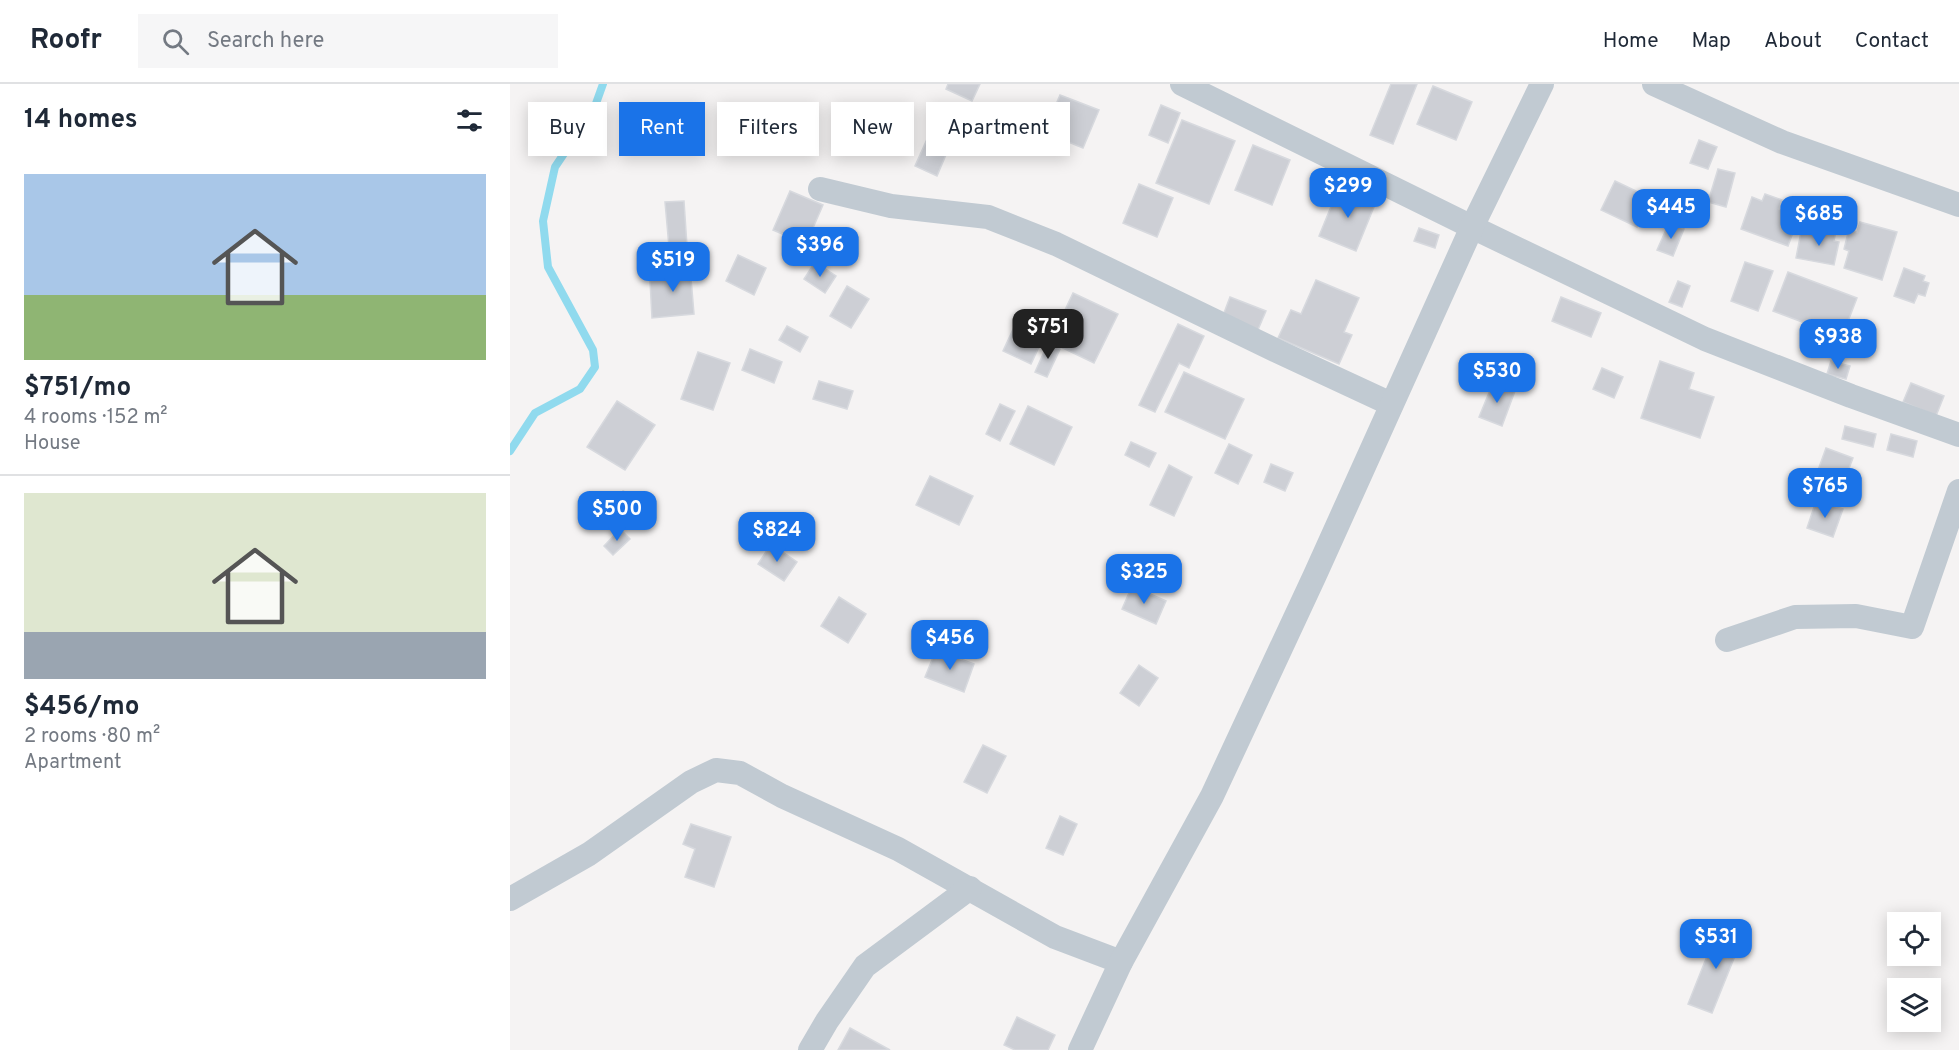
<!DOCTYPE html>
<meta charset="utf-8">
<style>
:root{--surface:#fff;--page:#f6f6f7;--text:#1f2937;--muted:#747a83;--line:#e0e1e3;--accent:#1a73e8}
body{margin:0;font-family:Overpass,sans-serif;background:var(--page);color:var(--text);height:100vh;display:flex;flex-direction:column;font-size:22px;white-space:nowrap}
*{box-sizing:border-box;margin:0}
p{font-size:20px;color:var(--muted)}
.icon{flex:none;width:33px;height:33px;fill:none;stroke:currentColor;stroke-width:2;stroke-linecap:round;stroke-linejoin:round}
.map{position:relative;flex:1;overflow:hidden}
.panel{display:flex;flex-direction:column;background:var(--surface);width:510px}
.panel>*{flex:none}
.top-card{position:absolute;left:18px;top:18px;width:570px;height:54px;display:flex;gap:12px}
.buttons{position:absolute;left:1377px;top:828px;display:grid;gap:12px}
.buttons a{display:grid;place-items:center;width:54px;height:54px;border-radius:0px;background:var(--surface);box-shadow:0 3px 15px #0003;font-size:30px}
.price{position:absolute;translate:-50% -51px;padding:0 14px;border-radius:12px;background:var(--accent);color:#fff;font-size:20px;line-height:39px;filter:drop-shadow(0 2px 3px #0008)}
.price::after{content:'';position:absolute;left:50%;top:36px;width:18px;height:14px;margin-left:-9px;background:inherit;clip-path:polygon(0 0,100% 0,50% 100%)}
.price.on{background:#222;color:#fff}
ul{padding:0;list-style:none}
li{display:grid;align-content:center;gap:12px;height:318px;padding:0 24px}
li+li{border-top:2px solid var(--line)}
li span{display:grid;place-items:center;height:186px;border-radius:0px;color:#555}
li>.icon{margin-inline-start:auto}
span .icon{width:108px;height:108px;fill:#fffc;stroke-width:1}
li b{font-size:26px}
h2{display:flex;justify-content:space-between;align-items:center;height:72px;padding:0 24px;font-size:26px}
.pill{padding:0 21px;border-radius:0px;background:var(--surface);box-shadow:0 3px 15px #0003;font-size:21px;line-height:54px}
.pill.on{background:var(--accent);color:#fff}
header{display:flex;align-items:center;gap:36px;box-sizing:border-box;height:84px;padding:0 30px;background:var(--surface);border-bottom:2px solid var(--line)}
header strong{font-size:28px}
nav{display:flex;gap:33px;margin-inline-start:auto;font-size:21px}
.search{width:420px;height:54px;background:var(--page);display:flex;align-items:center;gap:15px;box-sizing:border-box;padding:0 21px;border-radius:0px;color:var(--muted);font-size:22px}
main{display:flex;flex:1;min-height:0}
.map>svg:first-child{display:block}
</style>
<header>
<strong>Roofr</strong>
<div class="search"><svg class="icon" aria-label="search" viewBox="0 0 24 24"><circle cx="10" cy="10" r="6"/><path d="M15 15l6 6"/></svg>Search here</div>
<nav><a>Home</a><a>Map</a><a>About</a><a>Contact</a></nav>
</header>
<main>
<section class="panel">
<h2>14 homes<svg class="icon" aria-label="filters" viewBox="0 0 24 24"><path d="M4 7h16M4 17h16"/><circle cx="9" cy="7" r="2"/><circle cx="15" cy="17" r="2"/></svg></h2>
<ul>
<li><span style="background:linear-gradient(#a9c7e8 65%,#8fb573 0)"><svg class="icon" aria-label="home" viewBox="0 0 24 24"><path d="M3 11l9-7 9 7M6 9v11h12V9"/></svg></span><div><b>$751/mo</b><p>4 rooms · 152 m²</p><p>House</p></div></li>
<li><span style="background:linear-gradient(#dfe7d0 75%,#9aa5b1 0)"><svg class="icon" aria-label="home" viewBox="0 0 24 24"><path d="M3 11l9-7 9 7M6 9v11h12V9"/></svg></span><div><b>$456/mo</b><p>2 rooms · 80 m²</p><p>Apartment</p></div></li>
</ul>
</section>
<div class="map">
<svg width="1449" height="966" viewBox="0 0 1449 966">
<rect width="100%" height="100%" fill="#f5f3f3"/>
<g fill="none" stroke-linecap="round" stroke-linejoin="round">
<polyline stroke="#90daee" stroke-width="8" points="0,367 25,329 70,305 85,283 83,266 38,183 33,137 45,83 84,25 93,0"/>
</g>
<g fill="#cdcfd5" stroke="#d7d9de" stroke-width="1.5">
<polygon points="438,0 470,0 462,17 436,5"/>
<polygon points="881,0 907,0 883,60 860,51"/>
<polygon points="923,2 962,18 946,56 907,40"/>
<polygon points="550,11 589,26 573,64 534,48"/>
<polygon points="651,21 670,29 658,59 639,51"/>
<polygon points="672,36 725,57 699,120 646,99"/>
<polygon points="422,44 443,54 427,92 405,82"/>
<polygon points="1189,56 1207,63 1198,85 1180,79"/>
<polygon points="743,61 780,76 762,121 725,106"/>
<polygon points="1208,85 1225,89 1216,123 1198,118"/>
<polygon points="1105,97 1141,114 1127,143 1091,126"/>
<polygon points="629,100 663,114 647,153 613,139"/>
<polygon points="829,103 866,118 846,167 809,152"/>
<polygon points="280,107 313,121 296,160 263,146"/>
<polygon points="1255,110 1272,116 1269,125 1289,132 1278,162 1231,145 1242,113 1252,117"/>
<polygon points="174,117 177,162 159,163 155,118"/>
<polygon points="1299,119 1316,124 1311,139 1306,137 1303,147 1292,144"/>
<polygon points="1350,138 1387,148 1372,196 1334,184 1339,167 1334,165 1339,145 1347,148"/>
<polygon points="1159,139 1174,145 1163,172 1147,166"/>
<polygon points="1308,143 1326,146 1324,157 1329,158 1324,181 1286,174 1291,148 1306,151"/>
<polygon points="909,144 929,151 925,164 904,157"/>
<polygon points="228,171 256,184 244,211 216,197"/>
<polygon points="305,178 326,192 315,209 294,195"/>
<polygon points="1235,178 1263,187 1248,227 1221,217"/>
<polygon points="180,182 184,230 142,234 140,197 155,194 155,183"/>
<polygon points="1394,184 1415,192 1413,197 1419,199 1415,212 1408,210 1404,219 1384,212"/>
<polygon points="1278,188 1347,214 1332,253 1263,227"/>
<polygon points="806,196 849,214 834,248 842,251 829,280 768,254 781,226 791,230"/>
<polygon points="1168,197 1180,202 1172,223 1159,218"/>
<polygon points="337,202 359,215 341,244 320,232"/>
<polygon points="563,209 608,230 584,279 540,258"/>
<polygon points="720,213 756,227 747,248 712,234"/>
<polygon points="1051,213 1091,229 1081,253 1042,237"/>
<polygon points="506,239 534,252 521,280 493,267"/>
<polygon points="668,240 694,252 679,284 669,279 645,328 629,321"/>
<polygon points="277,242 298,253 290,268 269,256"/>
<polygon points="538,259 550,265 537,293 525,288"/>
<polygon points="240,265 272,278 264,299 232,286"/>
<polygon points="188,268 220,279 203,326 171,315"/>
<polygon points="1150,277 1184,289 1179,305 1204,313 1190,354 1131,334"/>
<polygon points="1321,277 1340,282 1336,295 1317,290"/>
<polygon points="1092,284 1113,293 1104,314 1083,305"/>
<polygon points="674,288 734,315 715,355 655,328"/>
<polygon points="309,297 343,307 337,325 303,315"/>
<polygon points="983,299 1005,307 992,342 969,333"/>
<polygon points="1401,299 1434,312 1426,332 1393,318"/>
<polygon points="107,317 145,341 115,386 77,363"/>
<polygon points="490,320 505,327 490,357 476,350"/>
<polygon points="518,322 562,343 544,381 500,360"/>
<polygon points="1335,342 1366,350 1363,363 1332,355"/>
<polygon points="1381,350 1407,357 1403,373 1377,366"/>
<polygon points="621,358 646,369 639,383 615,371"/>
<polygon points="719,360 742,371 728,400 705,389"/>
<polygon points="1316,364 1343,374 1338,387 1346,390 1338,413 1303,400"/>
<polygon points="761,380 783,389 775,407 754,398"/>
<polygon points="659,381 682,393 664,432 640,421"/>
<polygon points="420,392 463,412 449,441 406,421"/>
<polygon points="113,407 140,422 129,443 102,428"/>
<polygon points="1306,417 1333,425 1323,453 1297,444"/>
<polygon points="110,445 120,455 103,471 94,462"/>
<polygon points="261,460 287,478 274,497 248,480"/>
<polygon points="622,502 656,517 646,540 612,525"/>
<polygon points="329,513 356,530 338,559 311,542"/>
<polygon points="426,566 464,580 454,608 415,593"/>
<polygon points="629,581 648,594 629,622 610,609"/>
<polygon points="473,661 496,672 477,709 454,698"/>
<polygon points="550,732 567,740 553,771 536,764"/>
<polygon points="181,740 221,753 204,803 175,793 185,765 173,760"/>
<polygon points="1209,842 1233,852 1202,929 1178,920"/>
<polygon points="507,933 545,951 538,966 505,966 494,961"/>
<polygon points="340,944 380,966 328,966"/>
</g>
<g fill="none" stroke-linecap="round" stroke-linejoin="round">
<g stroke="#c1cad2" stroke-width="24">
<polyline points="672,0 962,143 1195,255 1341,312 1449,351"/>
<polyline points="1144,0 1272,58 1449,121"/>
<polyline points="310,105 381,122 478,133 546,160 769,268 881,320"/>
<polyline points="1217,556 1285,533 1346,532 1402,543 1449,407"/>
<polyline points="0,815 79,770 181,698 206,686 230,689 272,712 388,765 545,853 611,878"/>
<polyline points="300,966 317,937 355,882 460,804"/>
<polyline points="570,966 611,878 702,712 805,491 962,143 1032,0"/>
</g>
</g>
</svg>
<div class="buttons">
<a><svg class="icon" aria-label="locate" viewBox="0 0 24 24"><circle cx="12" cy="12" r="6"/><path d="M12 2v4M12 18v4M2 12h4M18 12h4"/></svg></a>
<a><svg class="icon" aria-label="layers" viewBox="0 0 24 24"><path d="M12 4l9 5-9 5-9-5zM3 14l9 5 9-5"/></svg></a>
</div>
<b class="price" style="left:838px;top:135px">$299</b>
<b class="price" style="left:1161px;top:156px">$445</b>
<b class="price" style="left:1309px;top:163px">$685</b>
<b class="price" style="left:310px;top:194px">$396</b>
<b class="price" style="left:163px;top:209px">$519</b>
<b class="price on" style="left:538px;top:276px">$751</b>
<b class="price" style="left:1328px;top:286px">$938</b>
<b class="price" style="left:987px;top:320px">$530</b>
<b class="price" style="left:1315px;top:435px">$765</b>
<b class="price" style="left:107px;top:458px">$500</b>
<b class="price" style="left:267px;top:479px">$824</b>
<b class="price" style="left:634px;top:521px">$325</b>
<b class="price" style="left:440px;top:587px">$456</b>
<b class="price" style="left:1206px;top:886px">$531</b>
<div class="top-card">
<a class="pill">Buy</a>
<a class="pill on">Rent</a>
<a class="pill">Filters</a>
<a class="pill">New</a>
<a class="pill">Apartment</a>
</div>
</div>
</main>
